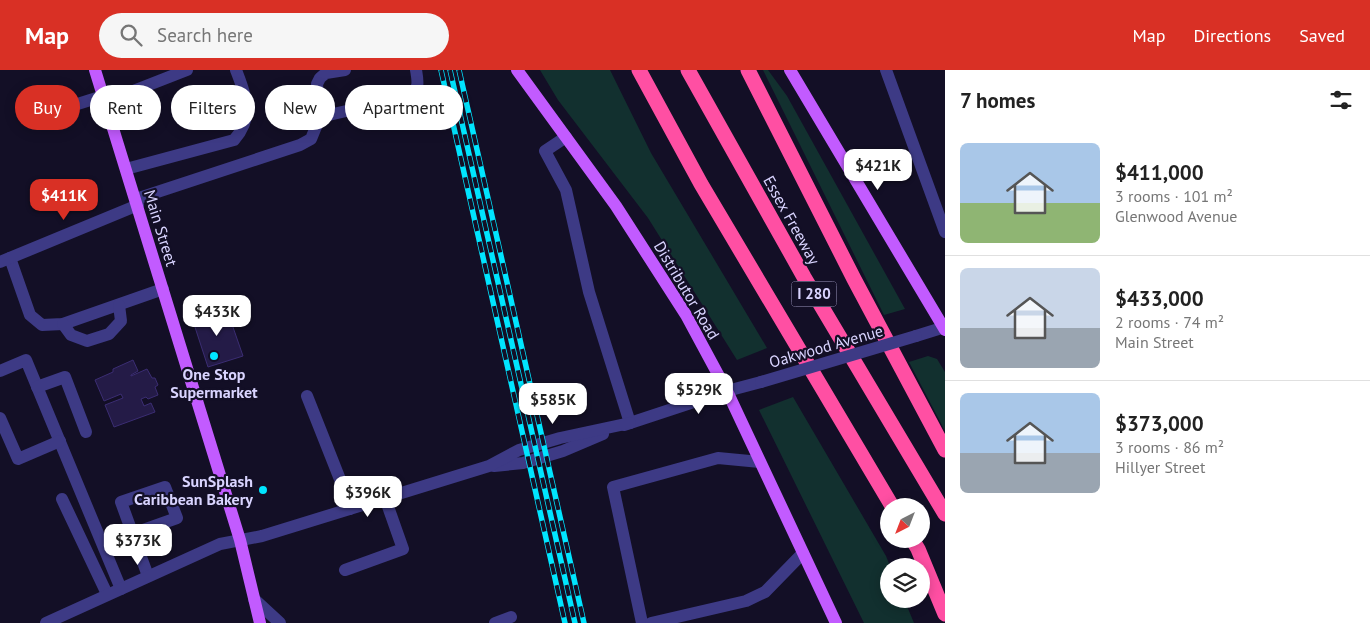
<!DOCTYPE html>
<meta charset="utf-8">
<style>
:root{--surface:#fff;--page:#f6f6f6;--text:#222;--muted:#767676;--line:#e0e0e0;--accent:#d93025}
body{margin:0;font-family:"PT Sans",sans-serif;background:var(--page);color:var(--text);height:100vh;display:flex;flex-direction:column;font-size:19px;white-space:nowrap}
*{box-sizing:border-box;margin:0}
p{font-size:16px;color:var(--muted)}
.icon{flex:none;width:28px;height:28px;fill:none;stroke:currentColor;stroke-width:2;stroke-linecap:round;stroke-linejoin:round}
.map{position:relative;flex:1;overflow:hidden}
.details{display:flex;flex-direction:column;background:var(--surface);width:425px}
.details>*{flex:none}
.guide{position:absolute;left:15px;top:15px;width:475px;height:45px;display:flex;gap:10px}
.needle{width:32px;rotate:222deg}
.buttons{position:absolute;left:880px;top:428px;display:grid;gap:10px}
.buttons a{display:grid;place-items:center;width:50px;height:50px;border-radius:50%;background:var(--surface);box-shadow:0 2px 12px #0003;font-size:25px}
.price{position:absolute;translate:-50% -42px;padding:0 11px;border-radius:10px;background:#fff;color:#222;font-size:16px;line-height:32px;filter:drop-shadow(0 1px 2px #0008)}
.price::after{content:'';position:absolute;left:50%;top:30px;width:15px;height:11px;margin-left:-8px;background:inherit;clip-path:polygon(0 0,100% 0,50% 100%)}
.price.active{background:var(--accent);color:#fff}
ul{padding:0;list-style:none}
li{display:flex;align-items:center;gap:15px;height:125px;padding:0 15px}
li+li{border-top:1px solid var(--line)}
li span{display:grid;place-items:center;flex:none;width:140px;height:100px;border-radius:8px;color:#555}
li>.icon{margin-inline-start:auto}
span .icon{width:60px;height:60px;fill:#fffc;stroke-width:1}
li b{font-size:21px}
h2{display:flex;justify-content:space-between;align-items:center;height:60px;padding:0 15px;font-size:21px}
.tag{padding:0 18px;border-radius:22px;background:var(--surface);box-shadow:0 2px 12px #0003;font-size:18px;line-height:45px}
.tag.active{background:var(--accent);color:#fff}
header{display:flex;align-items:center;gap:30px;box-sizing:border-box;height:70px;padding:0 25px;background:var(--accent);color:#fff}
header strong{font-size:24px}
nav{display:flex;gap:28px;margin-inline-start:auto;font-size:18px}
.search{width:350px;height:45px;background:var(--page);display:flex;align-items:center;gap:12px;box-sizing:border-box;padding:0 18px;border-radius:28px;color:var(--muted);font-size:19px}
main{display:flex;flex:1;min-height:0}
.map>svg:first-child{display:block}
</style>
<header>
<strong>Map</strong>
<div class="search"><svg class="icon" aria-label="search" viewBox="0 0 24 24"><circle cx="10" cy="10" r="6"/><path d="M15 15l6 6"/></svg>Search here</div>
<nav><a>Map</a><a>Directions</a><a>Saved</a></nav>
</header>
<main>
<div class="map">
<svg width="945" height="553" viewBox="0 0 945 553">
<rect width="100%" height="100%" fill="#130f26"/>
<g fill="#12302f">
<polygon points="540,0 610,0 651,83 767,278 737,290 648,148 558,30"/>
<polygon points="763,0 768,0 787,26 905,239 884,245"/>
<polygon points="928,286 937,289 945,302 945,361 909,292"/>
<polygon points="793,327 886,486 890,496 889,496 889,529 904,529 914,553 864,553 759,340"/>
</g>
<g fill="#241b47" stroke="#3b2d73">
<polygon points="226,237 243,286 208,297 192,248"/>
<polygon points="133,290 138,301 131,305 131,306 147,299 152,308 155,308 158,315 155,317 158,325 148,329 146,327 141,329 144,336 151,333 155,342 114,357 105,335 123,328 121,324 104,331 95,310 113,302 113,299"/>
</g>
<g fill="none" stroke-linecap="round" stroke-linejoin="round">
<g stroke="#3d3a85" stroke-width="12">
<polyline points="886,0 945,162"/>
<polyline points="105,32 187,0"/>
<path d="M320,47L412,26C419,18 418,11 416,0"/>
<polyline points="33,48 103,26"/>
<polyline points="566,67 545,81 566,120 589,222 630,353"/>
<path d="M126,99L234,70C255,46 246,26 236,0"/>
<polyline points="136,129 300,75 311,69 320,47 317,14 320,8 326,3 345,0"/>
<polyline points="10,188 30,245 42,255 63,254 163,219"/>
<polyline points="0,192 138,135"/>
<polyline points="63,254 71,265 87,271 109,264 121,251 119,235"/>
<polyline points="916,266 945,257"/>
<polyline points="0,301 26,290 121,519"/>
<polyline points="37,317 65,307 86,362"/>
<polyline points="307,326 345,422 350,439"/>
<polyline points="0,348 18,389 60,371"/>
<polyline points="624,355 727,321 761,312"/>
<polyline points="494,396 523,393 563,381 603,364"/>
<polyline points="62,429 107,524"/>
<polyline points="132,464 177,448 165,417 121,432 148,506"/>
<polyline points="345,500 403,479 385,428"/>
<polyline points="254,529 280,553"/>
<polyline points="46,553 220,474 262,466 489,396 519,380 560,368 630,353"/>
<polyline points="495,553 511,547"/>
<polyline points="642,553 613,417 718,388 760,392"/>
<polyline points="651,553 746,531 765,522 803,483"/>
</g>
<g stroke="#c25bff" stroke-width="12">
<polyline points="95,0 240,470 260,553"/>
<polyline points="517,0 616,136 686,245 727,321 836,553"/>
<polyline points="790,0 945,260"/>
</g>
<g stroke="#ff4fa3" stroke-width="15">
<polyline points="639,0 701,114 892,436"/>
<polyline points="688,0 804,207 945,444"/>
<polyline points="748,0 854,209 945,380"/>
<polyline points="912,469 918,479 945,544"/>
</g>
<g stroke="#00e5ff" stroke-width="5.5">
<g id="rail">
<polyline points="441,0 565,553"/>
<polyline points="450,0 575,553"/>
<polyline points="459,0 584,553"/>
</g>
</g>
<use href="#rail" stroke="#130f26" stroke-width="4" stroke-dasharray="11" stroke-linecap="butt"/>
<polyline stroke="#3d3a85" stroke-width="12" points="761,312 916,266"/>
</g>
<g fill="#00e5ff" stroke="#130f26" stroke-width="2">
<circle cx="214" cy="286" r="5"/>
<circle cx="263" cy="420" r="5"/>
</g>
<g text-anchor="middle" stroke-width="4.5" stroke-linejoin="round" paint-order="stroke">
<rect fill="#130f26" stroke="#9e99be" stroke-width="1" x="791.5" y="211.5" width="45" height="25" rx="4"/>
<g font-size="15" font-weight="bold" fill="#d9d4ff">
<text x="814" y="229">I 280</text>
</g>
<g font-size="16" fill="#d9d4ff" stroke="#130f26">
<text transform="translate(792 150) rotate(61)" y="6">Essex Freeway</text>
<text transform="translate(161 158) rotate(73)" y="6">Main Street</text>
<text transform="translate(687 220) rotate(59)" y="6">Distributor Road</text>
<text transform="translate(826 276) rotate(-16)" y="6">Oakwood Avenue</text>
</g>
<g font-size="16" font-weight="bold" fill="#d9d4ff" stroke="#130f26">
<text x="214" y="310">One Stop<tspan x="214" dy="18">Supermarket</tspan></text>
<text x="253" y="417" text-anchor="end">SunSplash<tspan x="253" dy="18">Caribbean Bakery</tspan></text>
</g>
</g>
</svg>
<div class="buttons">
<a><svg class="needle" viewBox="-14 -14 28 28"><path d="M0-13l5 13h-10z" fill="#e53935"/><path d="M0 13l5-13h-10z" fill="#767676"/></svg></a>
<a><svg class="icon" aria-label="layers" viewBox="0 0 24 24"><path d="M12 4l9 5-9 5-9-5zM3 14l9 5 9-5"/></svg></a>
</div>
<b class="price" style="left:878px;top:121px">$421K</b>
<b class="price active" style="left:64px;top:151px">$411K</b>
<b class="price" style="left:217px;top:267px">$433K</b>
<b class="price" style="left:699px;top:345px">$529K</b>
<b class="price" style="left:553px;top:355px">$585K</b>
<b class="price" style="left:368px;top:448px">$396K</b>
<b class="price" style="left:138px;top:496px">$373K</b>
<div class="guide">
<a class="tag active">Buy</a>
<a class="tag">Rent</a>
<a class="tag">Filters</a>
<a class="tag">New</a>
<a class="tag">Apartment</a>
</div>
</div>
<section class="details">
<h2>7 homes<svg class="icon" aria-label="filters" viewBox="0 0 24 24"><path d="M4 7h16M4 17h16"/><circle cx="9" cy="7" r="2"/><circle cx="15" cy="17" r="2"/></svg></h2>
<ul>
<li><span style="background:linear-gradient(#a9c7e8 60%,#8fb573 0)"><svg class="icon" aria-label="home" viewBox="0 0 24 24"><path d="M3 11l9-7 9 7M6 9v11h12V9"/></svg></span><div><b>$411,000</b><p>3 rooms · 101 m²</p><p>Glenwood Avenue</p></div></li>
<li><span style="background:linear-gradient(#c9d6e8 60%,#9aa5b1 0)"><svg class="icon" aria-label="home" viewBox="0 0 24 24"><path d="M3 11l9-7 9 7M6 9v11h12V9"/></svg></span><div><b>$433,000</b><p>2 rooms · 74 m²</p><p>Main Street</p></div></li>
<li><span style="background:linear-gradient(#a9c7e8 60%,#9aa5b1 0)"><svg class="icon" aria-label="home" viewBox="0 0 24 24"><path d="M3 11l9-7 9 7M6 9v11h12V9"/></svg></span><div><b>$373,000</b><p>3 rooms · 86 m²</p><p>Hillyer Street</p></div></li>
</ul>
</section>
</main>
